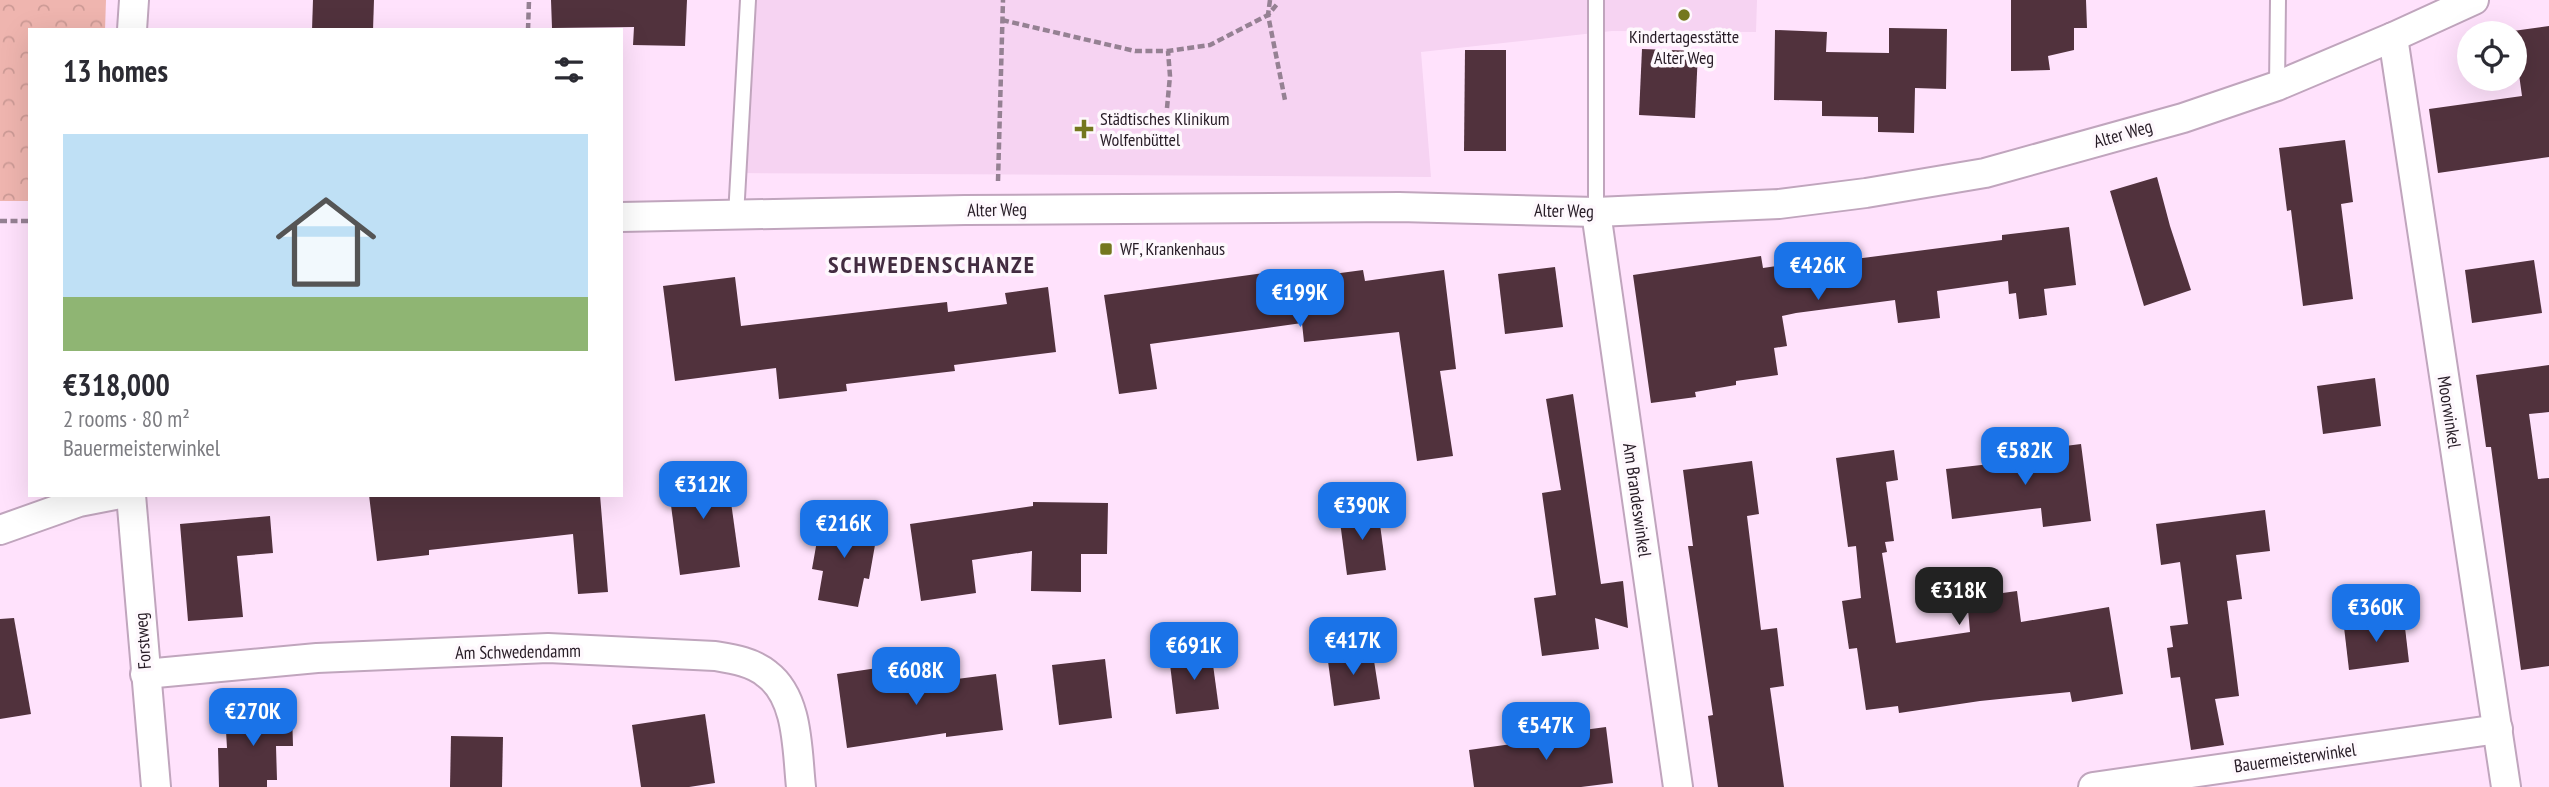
<!DOCTYPE html>
<meta charset="utf-8">
<style>
:root{--surface:#fff;--page:#f2f2f3;--text:#2b2b33;--muted:#7c7c81;--line:#e1e1e2;--accent:#1a73e8}
body{margin:0;font-family:"PT Sans Narrow",sans-serif;background:var(--page);color:var(--text);height:100vh;display:flex;flex-direction:column;font-size:26px;white-space:nowrap}
*{box-sizing:border-box;margin:0}
p{font-size:23px;color:var(--muted)}
.icon{flex:none;width:38px;height:38px;fill:none;stroke:currentColor;stroke-width:2;stroke-linecap:round;stroke-linejoin:round}
.map{position:relative;flex:1;overflow:hidden}
.panel{position:absolute;left:28px;top:28px;width:595px;height:469px;display:flex;flex-direction:column;background:var(--surface);border-radius:0px;box-shadow:0 7px 28px #0002}
.panel>*{flex:none}
.tools{position:absolute;left:2457px;top:21px;display:grid;gap:14px}
.tools a{display:grid;place-items:center;width:70px;height:70px;border-radius:50%;background:var(--surface);box-shadow:0 7px 28px #0002;font-size:35px}
.price{position:absolute;translate:-50% -60px;padding:0 16px;border-radius:14px;background:var(--accent);color:#fff;font-size:23px;line-height:46px;filter:drop-shadow(0 2px 4px #0008)}
.price::after{content:'';position:absolute;left:50%;top:42px;width:21px;height:16px;margin-left:-10px;background:inherit;clip-path:polygon(0 0,100% 0,50% 100%)}
.price.current{background:#222;color:#fff}
ul{padding:0;list-style:none}
li{display:grid;align-content:center;gap:14px;height:371px;padding:0 35px}
li+li{border-top:2px solid var(--line)}
li span{display:grid;place-items:center;height:217px;border-radius:0px;color:#555}
li>.icon{margin-inline-start:auto}
span .icon{width:126px;height:126px;fill:#fffc;stroke-width:1}
li b{font-size:30px}
h2{display:flex;justify-content:space-between;align-items:center;height:84px;padding:0 35px;font-size:30px}
.map>svg:first-child{display:block}
</style>
<div class="map">
<svg width="2549" height="787" viewBox="0 0 2549 787">
<defs>
<pattern id="forest-crowns" width="20" height="18" patternUnits="userSpaceOnUse" patternTransform="scale(1.75)"><rect width="20" height="18" fill="#efb5af"/><path d="M2 6a3 3 0 1 1 6 0M12 15a3 3 0 1 1 6 0" fill="none" stroke="#cd9b96"/></pattern>
</defs>
<rect width="100%" height="100%" fill="#ffe2fc"/>
<polygon fill="#f6d3f2" points="748,0 1757,0 1756,32 1612,31 1421,52 1431,177 740,173"/>
<polygon fill="url(#forest-crowns)" points="0,0 106,0 105,30 30,30 30,201 0,201"/>
<g fill="#51323d">
<polygon points="313,0 374,0 373,30 312,30"/>
<polygon points="551,0 687,0 685,46 633,45 634,27 552,28"/>
<polygon points="2011,0 2086,0 2087,28 2074,28 2074,50 2048,56 2050,70 2011,71"/>
<polygon points="2549,26 2549,157 2438,173 2429,109 2522,96 2513,31"/>
<polygon points="1889,28 1947,29 1946,89 1915,88 1914,133 1878,132 1878,117 1822,116 1822,101 1774,100 1775,30 1827,32 1826,52 1889,53"/>
<polygon points="1642,49 1698,51 1695,118 1639,115"/>
<polygon points="1465,50 1506,50 1506,151 1464,151"/>
<polygon points="2345,140 2353,202 2341,204 2353,299 2303,306 2291,210 2287,211 2279,148"/>
<polygon points="2157,177 2170,226 2191,290 2144,306 2110,191"/>
<polygon points="2069,227 2076,285 2044,289 2047,315 2019,319 2016,293 2009,294 2008,281 1937,291 1940,318 1898,323 1895,300 1796,313 1782,316 1787,346 1774,348 1778,375 1736,381 1736,385 1695,392 1696,397 1651,403 1633,275 1761,256 1763,268 1854,255 1855,259 2002,240 2002,235"/>
<polygon points="2534,260 2542,313 2472,323 2465,270"/>
<polygon points="1555,267 1563,327 1505,334 1498,274"/>
<polygon points="1363,270 1365,281 1444,270 1456,369 1440,371 1453,456 1417,461 1399,332 1304,342 1302,323 1150,344 1157,389 1119,394 1104,295 1264,273 1266,289 1333,281 1333,274"/>
<polygon points="735,277 741,326 947,302 948,312 1007,304 1005,293 1048,287 1056,352 954,365 955,371 846,384 847,391 779,399 776,368 675,381 663,286"/>
<polygon points="2549,365 2549,412 2529,414 2538,479 2549,478 2549,666 2521,670 2491,447 2486,447 2476,375"/>
<polygon points="2375,378 2381,426 2323,434 2317,386"/>
<polygon points="1573,394 1601,584 1623,581 1628,628 1595,618 1599,649 1542,656 1534,598 1556,595 1542,493 1561,490 1546,399"/>
<polygon points="2081,444 2091,521 2043,527 2041,508 1952,519 1946,469 2034,459 2033,450"/>
<polygon points="1894,450 1898,480 1886,482 1894,541 1885,542 1887,552 1882,553 1896,643 1970,632 1967,598 2017,591 2021,622 2109,607 2123,694 2072,702 2070,692 1980,701 1899,713 1898,706 1866,710 1857,648 1849,649 1842,601 1861,598 1856,546 1848,547 1836,458"/>
<polygon points="1752,461 1759,514 1747,516 1761,630 1777,628 1784,686 1770,688 1784,787 1718,787 1708,716 1713,715 1688,546 1693,546 1683,470"/>
<polygon points="726,466 740,567 680,575 667,474"/>
<polygon points="369,495 600,495 608,592 578,594 573,534 429,550 429,555 377,561"/>
<polygon points="1033,502 1108,503 1107,554 1081,554 1081,592 1031,591 1032,551 972,560 976,593 921,601 910,524 1033,506"/>
<polygon points="1378,509 1386,570 1347,575 1339,514"/>
<polygon points="2265,510 2270,551 2236,555 2242,599 2227,601 2239,696 2215,699 2224,745 2191,750 2180,677 2171,678 2167,648 2173,647 2170,626 2188,624 2180,562 2161,565 2156,524"/>
<polygon points="270,516 273,553 237,556 243,617 188,621 180,524"/>
<polygon points="821,518 878,528 869,579 864,578 858,607 818,600 823,571 812,569"/>
<polygon points="14,618 31,714 0,719 0,619"/>
<polygon points="2404,619 2409,662 2349,670 2344,627"/>
<polygon points="1372,648 1380,699 1334,706 1327,654"/>
<polygon points="1211,650 1219,709 1176,714 1169,656"/>
<polygon points="1105,659 1112,718 1059,725 1052,665"/>
<polygon points="891,666 894,687 996,674 1003,730 946,737 946,733 847,748 837,674"/>
<polygon points="292,712 293,746 276,746 277,780 267,780 267,787 219,787 218,748 227,748 225,714"/>
<polygon points="705,714 715,783 689,787 641,787 632,725"/>
<polygon points="1606,727 1613,783 1581,787 1474,787 1469,750 1561,737 1561,733"/>
<polygon points="451,736 503,737 502,787 450,787"/>
</g>
<g fill="none" stroke-linecap="round" stroke-linejoin="round">
<g stroke="#c0a5bd" stroke-width="18">
<g id="service">
<polyline points="2277,86 2278,0"/>
<polyline points="1596,212 1596,0"/>
<polyline points="736,216 748,0"/>
</g>
</g>
<g stroke="#c0a5bd" stroke-width="32">
<g id="minor">
<polyline points="132,30 134,0"/>
<polyline points="2393,37 2506,787"/>
<polyline points="1596,212 1678,787"/>
<polyline points="621,217 965,210 1399,207 1596,212 1779,204 1866,193 1985,173 2183,118 2277,86 2393,37 2474,0"/>
<polyline points="131,495 156,787"/>
<polyline points="0,530 79,502 115,495"/>
<path d="M145,674L317,658L548,648L715,656C733,659 753,662 767,674C799,698 797,751 801,787"/>
<polyline points="2093,787 2498,729"/>
</g>
</g>
<g stroke="#958193" stroke-width="4.5" stroke-dasharray="7 3.5" stroke-linecap="butt">
<polyline points="1270,0 1268,15 1285,100"/>
<polyline points="1002,20 1135,51 1168,51 1210,45 1268,15 1278,3"/>
<polyline points="528,30 529,0"/>
<polyline points="1167,108 1170,76 1168,51"/>
<polyline points="998,181 1003,0"/>
<polyline points="0,221 30,221"/>
</g>
<use href="#service" stroke="#fff" stroke-width="14"/>
<use href="#minor" stroke="#fff" stroke-width="28"/>
</g>
<g fill="#74771e" stroke="#fef8fd" stroke-width="2.5">
<circle cx="1684" cy="15" r="7"/>
<path d="M1080.5 118.5h7v7h7v7h-7v7h-7v-7h-7v-7h7z"/>
<rect x="1099" y="242" width="14" height="14" rx="3.5"/>
</g>
<g text-anchor="middle" stroke-width="7" stroke-linejoin="round" paint-order="stroke">
<g font-size="18" fill="#271c26" stroke="#fef8fd" text-anchor="start">
<text x="1684" y="43" text-anchor="middle">Kindertagesstätte<tspan x="1684" dy="21">Alter Weg</tspan></text>
<text x="1100" y="125">Städtisches Klinikum<tspan x="1100" dy="21">Wolfenbüttel</tspan></text>
<text x="1120" y="255">WF, Krankenhaus</text>
</g>
<g font-size="18" fill="#271c26" stroke="#fef8fd">
<text transform="translate(2123 134) rotate(-16)" y="6">Alter Weg</text>
<text transform="translate(997 210) rotate(-1)" y="6">Alter Weg</text>
<text transform="translate(1564 211) rotate(1)" y="6">Alter Weg</text>
<text transform="translate(2449 412) rotate(81)" y="6">Moorwinkel</text>
<text transform="translate(1637 500) rotate(82)" y="6">Am Brandeswinkel</text>
<text transform="translate(143 641) rotate(-94)" y="6">Forstweg</text>
<text transform="translate(518 652) rotate(-1)" y="6">Am Schwedendamm</text>
<text transform="translate(2295 758) rotate(-8)" y="6">Bauermeisterwinkel</text>
</g>
<g font-size="24" font-weight="bold" letter-spacing="2" fill="#432c41" stroke="#fef8fd">
<text x="932" y="273">SCHWEDENSCHANZE</text>
</g>
</g>
</svg>
<div class="tools">
<a><svg class="icon" aria-label="locate" viewBox="0 0 24 24"><circle cx="12" cy="12" r="6"/><path d="M12 2v4M12 18v4M2 12h4M18 12h4"/></svg></a>
</div>
<b class="price" style="left:1818px;top:302px">€426K</b>
<b class="price" style="left:1300px;top:329px">€199K</b>
<b class="price" style="left:2025px;top:487px">€582K</b>
<b class="price" style="left:703px;top:521px">€312K</b>
<b class="price" style="left:1362px;top:542px">€390K</b>
<b class="price" style="left:844px;top:560px">€216K</b>
<b class="price current" style="left:1959px;top:627px">€318K</b>
<b class="price" style="left:2376px;top:644px">€360K</b>
<b class="price" style="left:1353px;top:677px">€417K</b>
<b class="price" style="left:1194px;top:682px">€691K</b>
<b class="price" style="left:916px;top:707px">€608K</b>
<b class="price" style="left:253px;top:748px">€270K</b>
<b class="price" style="left:1546px;top:762px">€547K</b>
<section class="panel">
<h2>13 homes<svg class="icon" aria-label="filters" viewBox="0 0 24 24"><path d="M4 7h16M4 17h16"/><circle cx="9" cy="7" r="2"/><circle cx="15" cy="17" r="2"/></svg></h2>
<ul>
<li><span style="background:linear-gradient(#bfe0f5 75%,#8fb573 0)"><svg class="icon" aria-label="home" viewBox="0 0 24 24"><path d="M3 11l9-7 9 7M6 9v11h12V9"/></svg></span><div><b>€318,000</b><p>2 rooms · 80 m²</p><p>Bauermeisterwinkel</p></div></li>
</ul>
</section>
</div>
